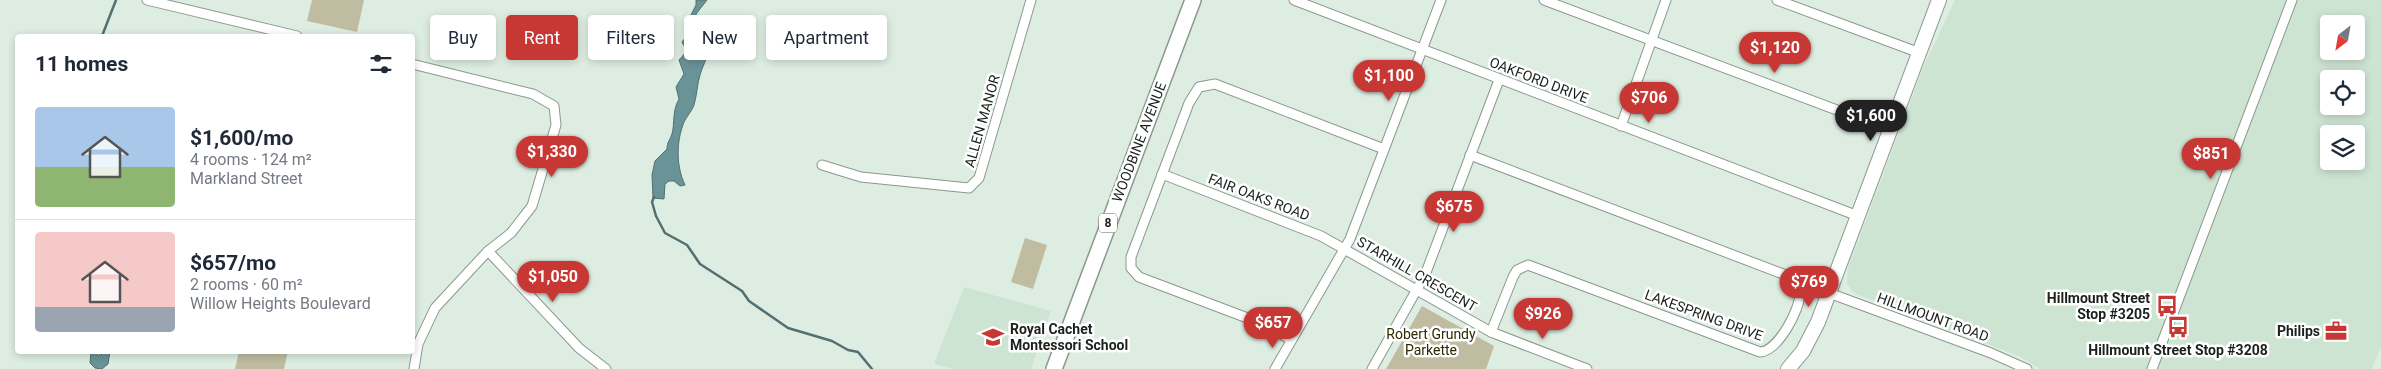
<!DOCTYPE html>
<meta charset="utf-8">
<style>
:root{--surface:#fff;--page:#f2f2f3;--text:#1f2937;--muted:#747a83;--line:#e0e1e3;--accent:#c73834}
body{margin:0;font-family:Roboto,sans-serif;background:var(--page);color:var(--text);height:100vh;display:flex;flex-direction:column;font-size:19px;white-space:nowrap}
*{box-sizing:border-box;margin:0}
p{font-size:16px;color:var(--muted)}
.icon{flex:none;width:28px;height:28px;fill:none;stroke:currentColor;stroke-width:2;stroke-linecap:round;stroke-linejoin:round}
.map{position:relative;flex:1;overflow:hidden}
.side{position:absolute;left:15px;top:34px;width:400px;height:320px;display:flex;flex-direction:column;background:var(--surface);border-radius:5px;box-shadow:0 2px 8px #0003}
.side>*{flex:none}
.hud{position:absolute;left:430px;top:15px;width:475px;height:45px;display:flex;gap:10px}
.needle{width:32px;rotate:211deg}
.fabs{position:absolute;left:2320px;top:15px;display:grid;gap:10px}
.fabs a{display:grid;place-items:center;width:45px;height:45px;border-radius:5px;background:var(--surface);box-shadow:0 2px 8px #0003;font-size:25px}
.price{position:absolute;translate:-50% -42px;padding:0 11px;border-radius:18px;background:var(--accent);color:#fff;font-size:16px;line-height:32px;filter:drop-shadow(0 1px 2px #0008)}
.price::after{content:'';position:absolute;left:50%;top:30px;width:15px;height:11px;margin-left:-8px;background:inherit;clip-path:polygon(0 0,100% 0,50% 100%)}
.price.active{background:#222;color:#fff}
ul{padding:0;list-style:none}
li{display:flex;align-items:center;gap:15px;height:125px;padding:0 20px}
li+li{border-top:1px solid var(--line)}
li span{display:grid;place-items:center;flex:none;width:140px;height:100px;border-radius:5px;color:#555}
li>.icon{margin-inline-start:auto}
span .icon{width:60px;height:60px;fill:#fffc;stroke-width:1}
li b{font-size:21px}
h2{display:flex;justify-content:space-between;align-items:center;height:60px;padding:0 20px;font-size:21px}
.chip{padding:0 18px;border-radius:5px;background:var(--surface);box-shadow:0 2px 8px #0003;font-size:18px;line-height:45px}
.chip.active{background:var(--accent);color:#fff}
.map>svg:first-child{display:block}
</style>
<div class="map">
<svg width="2381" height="369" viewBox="0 0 2381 369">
<rect width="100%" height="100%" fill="#deede2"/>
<g fill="#cee4d3" fill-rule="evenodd">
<path d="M1955,0H2381V347L2372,369H2040L2021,357L1854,293L1847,284L1848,268L1923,68ZM2329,24H2356V51H2329ZM2329,79H2356V106H2329ZM2329,134H2356V161H2329Z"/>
<polygon points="964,287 1051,311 1031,369 955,369 934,364"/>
</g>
<g fill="#bfbca1">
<polygon points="312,0 364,0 357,32 307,21"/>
<polygon points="1025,238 1047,245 1033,289 1011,282"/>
<polygon points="1422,306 1494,346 1486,369 1386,369"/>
<polygon points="239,351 288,351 284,369 235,369"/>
</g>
<g fill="#6a9397" stroke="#527072">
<path d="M696,0H707L696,14C698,27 709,38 708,50C707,60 702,67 700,75C697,85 697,95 694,105C692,111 687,116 684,122C676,142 676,166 685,185L680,186L674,181H669L665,184L664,199L653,198L652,175L655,161L667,149C667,142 670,140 672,134C675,122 672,111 679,99L676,87L684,74L679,60L687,51L682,42L689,33L690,17L696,5Z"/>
<polygon points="91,351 96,351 98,356 103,351 110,351 108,364 102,369 95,368 90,363"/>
</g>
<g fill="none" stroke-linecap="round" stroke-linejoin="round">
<g stroke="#527072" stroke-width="2.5">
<polyline points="102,36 116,0"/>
<polyline points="654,197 652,202 656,216 665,233 687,245 700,264 742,291 749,301 788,328 832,341 848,350 858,352 872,369"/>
</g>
<g stroke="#8a988d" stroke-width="11">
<g id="street">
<polyline points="147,0 297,36"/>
<polyline points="1294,0 1858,216"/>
<polyline points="1544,0 1890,130"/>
<polyline points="1777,0 1920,53"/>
<polyline points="412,64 533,94 554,106 556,125 532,206 511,233 488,251 435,308 418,344 414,369"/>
<polyline points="1621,126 1666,0"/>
<path d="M1470,155L1791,277C1796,281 1800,286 1800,293C1800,310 1778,351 1760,352L1528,265L1517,270L1513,277L1491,332"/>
<polyline points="822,165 861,177 969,188 979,178 1031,0"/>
<polyline points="1162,174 1321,236 1491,332 1587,369"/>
<polyline points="488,251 579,348 606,369"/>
<polyline points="1829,293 1991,353 2027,369"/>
<polyline points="1291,340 1266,325 1139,277 1131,268 1131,257 1189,103 1199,87 1215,84 1384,149"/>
<polyline points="1275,369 1350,239 1441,0"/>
<polyline points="1372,369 1425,275 1499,80"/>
<polyline points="2152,369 2292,0"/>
</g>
</g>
<g stroke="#8a988d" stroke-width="16">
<polyline id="secondary" points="1788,369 1803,351 1818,322 1939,0"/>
</g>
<g stroke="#8a988d" stroke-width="18">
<polyline id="primary" points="1054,369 1193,0"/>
</g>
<use href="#street" stroke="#fff" stroke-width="9"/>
<use href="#secondary" stroke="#fff" stroke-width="14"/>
<use href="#primary" stroke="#fff" stroke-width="15"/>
</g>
<defs>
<g id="bus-bare" transform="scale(1.725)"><path d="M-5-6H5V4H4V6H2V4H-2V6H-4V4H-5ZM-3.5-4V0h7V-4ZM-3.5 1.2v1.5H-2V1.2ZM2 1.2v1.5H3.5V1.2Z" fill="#c73834" stroke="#fff" stroke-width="2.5" paint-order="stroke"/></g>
<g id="office-bare" transform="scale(1.725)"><path d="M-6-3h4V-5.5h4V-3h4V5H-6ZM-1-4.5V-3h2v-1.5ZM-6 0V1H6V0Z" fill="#c73834" stroke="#fff" stroke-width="2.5" paint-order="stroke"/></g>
<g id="school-bare" transform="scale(1.725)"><path d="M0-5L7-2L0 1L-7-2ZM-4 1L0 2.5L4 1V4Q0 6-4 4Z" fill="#c73834" stroke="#fff" stroke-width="2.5" paint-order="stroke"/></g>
</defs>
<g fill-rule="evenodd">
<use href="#bus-bare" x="2167" y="306"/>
<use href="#bus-bare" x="2178" y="327"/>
<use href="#office-bare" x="2336" y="331"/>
<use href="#school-bare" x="993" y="337"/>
</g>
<g text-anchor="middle" stroke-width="5" stroke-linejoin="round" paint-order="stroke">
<rect fill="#fff" stroke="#5f6360" stroke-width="1" x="1099" y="213.5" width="18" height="19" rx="4"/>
<g font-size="12" font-weight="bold" fill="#1a201c">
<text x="1108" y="227">8</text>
</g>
<g font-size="14" fill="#1a201c" stroke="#fff">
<text transform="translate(1539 80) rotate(21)" y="5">OAKFORD DRIVE</text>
<text transform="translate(982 121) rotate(-74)" y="5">ALLEN MANOR</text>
<text transform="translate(1139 142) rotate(-69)" y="5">WOODBINE AVENUE</text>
<text transform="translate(1259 197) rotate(21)" y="5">FAIR OAKS ROAD</text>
<text transform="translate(1417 274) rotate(30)" y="5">STARHILL CRESCENT</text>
<text transform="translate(1704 315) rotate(20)" y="5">LAKESPRING DRIVE</text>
<text transform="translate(1933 317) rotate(20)" y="5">HILLMOUNT ROAD</text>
</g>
<g font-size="14" font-weight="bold" fill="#1a201c" stroke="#fff" text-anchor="end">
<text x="2150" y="303">Hillmount Street<tspan x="2150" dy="16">Stop #3205</tspan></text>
<text x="1010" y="334" text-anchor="start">Royal Cachet<tspan x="1010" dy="16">Montessori School</tspan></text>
<text x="2320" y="336">Philips</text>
<text x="2178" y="355" text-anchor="middle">Hillmount Street Stop #3208</text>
</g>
<g font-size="14" fill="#2f2a00" stroke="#fff">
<text x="1431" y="339">Robert Grundy<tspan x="1431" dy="16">Parkette</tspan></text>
</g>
</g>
</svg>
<div class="fabs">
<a><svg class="needle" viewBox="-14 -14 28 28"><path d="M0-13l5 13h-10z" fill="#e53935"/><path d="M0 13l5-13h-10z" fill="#747a83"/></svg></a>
<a><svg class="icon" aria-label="locate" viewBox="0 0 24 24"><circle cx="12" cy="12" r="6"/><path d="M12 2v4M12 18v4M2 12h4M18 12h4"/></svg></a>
<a><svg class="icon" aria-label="layers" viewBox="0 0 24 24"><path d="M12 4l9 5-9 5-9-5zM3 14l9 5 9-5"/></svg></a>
</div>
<b class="price" style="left:1775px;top:74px">$1,120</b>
<b class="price" style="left:1389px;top:102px">$1,100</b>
<b class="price" style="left:1649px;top:124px">$706</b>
<b class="price active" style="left:1871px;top:142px">$1,600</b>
<b class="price" style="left:552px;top:178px">$1,330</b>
<b class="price" style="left:2211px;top:180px">$851</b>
<b class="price" style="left:1454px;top:233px">$675</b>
<b class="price" style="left:553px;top:303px">$1,050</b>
<b class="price" style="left:1809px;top:308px">$769</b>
<b class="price" style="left:1543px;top:340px">$926</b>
<b class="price" style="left:1273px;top:349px">$657</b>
<div class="hud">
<a class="chip">Buy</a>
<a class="chip active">Rent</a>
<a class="chip">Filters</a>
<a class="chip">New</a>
<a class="chip">Apartment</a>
</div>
<section class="side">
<h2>11 homes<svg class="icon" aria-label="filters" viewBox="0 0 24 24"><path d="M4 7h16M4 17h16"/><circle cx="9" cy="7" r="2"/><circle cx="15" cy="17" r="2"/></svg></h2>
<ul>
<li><span style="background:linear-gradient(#a9c7e8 60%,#8fb573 0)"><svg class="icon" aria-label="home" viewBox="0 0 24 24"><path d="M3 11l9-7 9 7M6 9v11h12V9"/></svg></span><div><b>$1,600/mo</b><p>4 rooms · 124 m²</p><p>Markland Street</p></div></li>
<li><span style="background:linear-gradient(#f6c9c9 75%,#9aa5b1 0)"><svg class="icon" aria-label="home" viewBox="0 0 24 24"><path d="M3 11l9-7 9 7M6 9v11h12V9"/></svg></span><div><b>$657/mo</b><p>2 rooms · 60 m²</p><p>Willow Heights Boulevard</p></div></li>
</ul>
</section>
</div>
